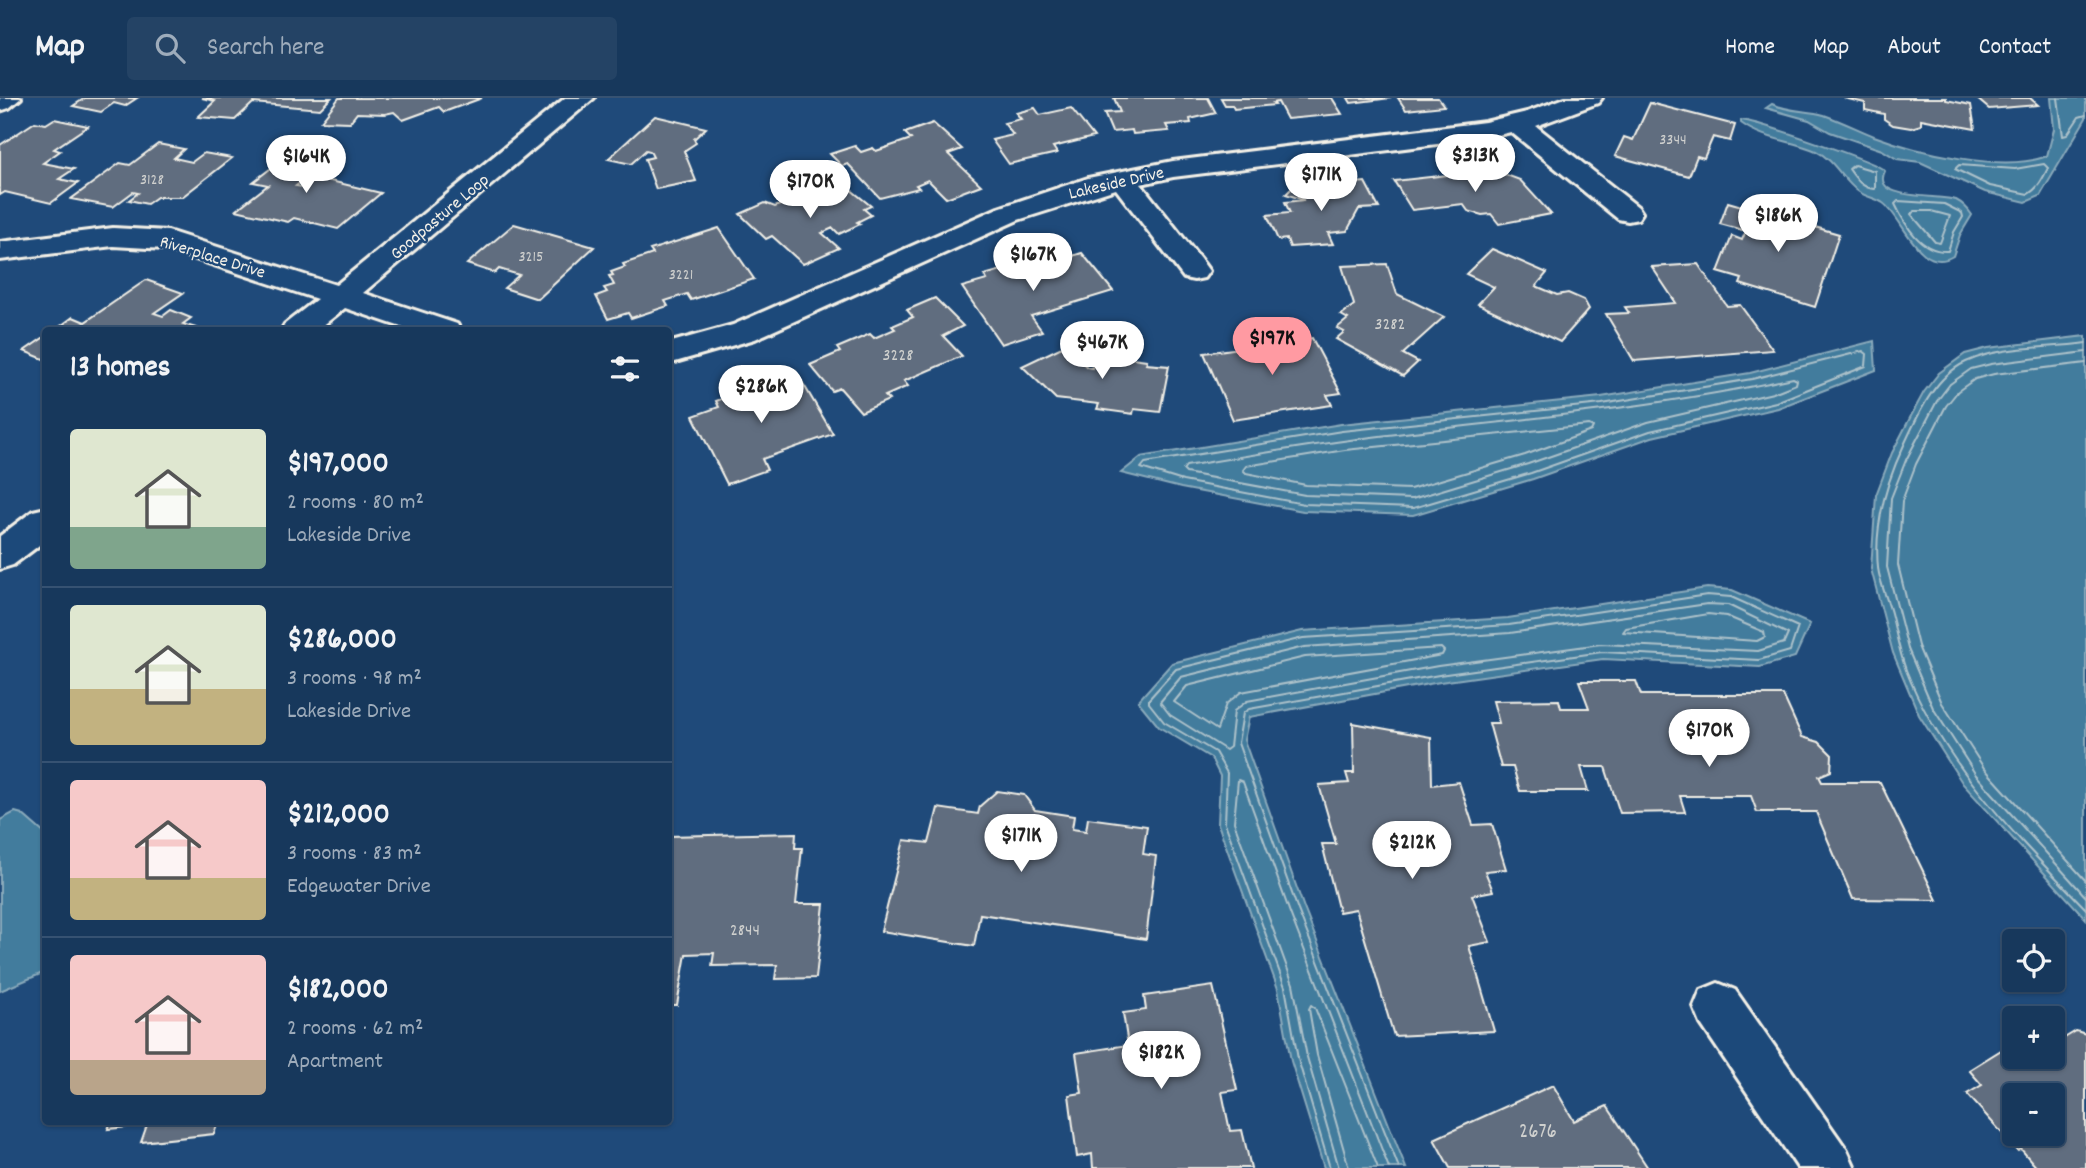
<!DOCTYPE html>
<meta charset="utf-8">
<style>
:root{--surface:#17385c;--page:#244365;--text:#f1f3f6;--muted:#9eacbb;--line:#365272;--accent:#ff9aa2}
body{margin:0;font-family:Dekko,sans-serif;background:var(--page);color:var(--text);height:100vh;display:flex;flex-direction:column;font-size:26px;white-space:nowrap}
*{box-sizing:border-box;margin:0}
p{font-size:23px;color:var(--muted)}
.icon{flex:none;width:38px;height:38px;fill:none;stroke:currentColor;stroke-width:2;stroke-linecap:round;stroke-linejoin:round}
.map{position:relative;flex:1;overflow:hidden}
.sheet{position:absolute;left:42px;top:229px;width:630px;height:798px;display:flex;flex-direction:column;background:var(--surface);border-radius:7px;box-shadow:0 2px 5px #0004,0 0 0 2px var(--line)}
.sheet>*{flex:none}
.tools{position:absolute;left:2002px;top:831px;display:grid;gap:14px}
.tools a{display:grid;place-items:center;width:63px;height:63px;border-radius:7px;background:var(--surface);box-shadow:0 2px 5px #0004,0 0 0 2px var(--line);font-size:35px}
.price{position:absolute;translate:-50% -60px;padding:0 16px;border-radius:24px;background:#fff;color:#222;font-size:23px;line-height:46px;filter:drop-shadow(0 2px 4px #0008)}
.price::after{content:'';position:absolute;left:50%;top:42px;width:21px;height:16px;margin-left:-10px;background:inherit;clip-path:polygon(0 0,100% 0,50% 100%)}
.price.selected{background:var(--accent);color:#111}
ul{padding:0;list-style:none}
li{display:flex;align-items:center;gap:21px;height:175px;padding:0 28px}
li+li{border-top:2px solid var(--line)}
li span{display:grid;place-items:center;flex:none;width:196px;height:140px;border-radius:7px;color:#555}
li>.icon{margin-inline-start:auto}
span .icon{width:84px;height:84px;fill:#fffc;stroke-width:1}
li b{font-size:30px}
h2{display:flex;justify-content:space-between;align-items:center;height:84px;padding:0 28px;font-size:30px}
header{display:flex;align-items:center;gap:42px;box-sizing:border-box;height:98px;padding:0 35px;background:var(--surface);border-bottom:2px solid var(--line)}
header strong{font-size:33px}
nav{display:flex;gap:38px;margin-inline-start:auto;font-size:24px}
.search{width:490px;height:63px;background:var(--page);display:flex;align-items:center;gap:18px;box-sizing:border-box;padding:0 24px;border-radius:7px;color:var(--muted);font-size:26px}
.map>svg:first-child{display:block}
</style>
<header>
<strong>Map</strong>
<div class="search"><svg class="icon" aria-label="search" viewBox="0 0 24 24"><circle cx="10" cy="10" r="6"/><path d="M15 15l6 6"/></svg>Search here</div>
<nav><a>Home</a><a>Map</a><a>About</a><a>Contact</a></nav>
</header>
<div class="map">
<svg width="2086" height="1070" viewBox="0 0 2086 1070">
<rect width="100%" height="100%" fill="#1f4a7a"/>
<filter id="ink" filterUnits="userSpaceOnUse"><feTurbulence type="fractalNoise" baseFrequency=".0143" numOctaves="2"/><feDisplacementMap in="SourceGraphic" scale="14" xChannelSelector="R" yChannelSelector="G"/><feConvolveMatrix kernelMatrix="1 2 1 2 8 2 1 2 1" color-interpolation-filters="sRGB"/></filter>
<g filter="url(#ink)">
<g fill="#437b9d" stroke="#8aaabb" stroke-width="2">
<path d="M2051,0H2086V20L2040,98L2026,104L1985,94L1920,64L1897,61L1882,52L1830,34L1809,22L1766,10L1772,6C1789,14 1807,12 1824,17C1841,23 1857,31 1874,38C1916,54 2004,75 2047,58L2054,31Z"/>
<path d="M1741,22C1759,24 1878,64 1885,73C1870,103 1939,96 1956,102C1962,105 1968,111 1972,117L1960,137L1953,158C1920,178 1903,119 1883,105C1876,100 1866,99 1859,94C1842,82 1835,62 1816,53C1791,42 1764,42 1741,25Z"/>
<polygon points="2086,238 2086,821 1963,686 1919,617 1893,555 1871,471 1876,397 1892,355 1911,318 1924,294 1939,275 1965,256 1988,250"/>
<polygon points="1874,243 1876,272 1778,310 1652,339 1533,381 1413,417 1303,413 1181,390 1121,375 1141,359 1341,326 1601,299 1750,275"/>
<polygon points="1707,490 1732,492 1810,526 1795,559 1760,569 1603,561 1440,584 1249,619 1244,642 1304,810 1406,1070 1324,1070 1291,963 1278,891 1218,726 1220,678 1211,660 1159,629 1138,603 1172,565 1302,533 1508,520"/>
<polygon points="15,714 22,716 45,736 45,874 0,893 0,722"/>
</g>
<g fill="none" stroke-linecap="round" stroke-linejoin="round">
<g stroke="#adc2ca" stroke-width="2">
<polyline points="2058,0 2063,38 2067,37 2079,19 2086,17"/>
<path d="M2044,66L2048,70C2043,80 2038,91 2028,96L1990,88L1955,71L1959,67L2015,71Z"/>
<path d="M1854,67L1875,73V91C1862,90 1856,81 1849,71Z"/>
<path d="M1898,103L1944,106L1962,115L1963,119L1954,134L1948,153C1921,155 1905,127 1895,106Z"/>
<polygon points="1915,113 1931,113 1950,118 1940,145 1935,144 1911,116"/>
<path d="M2086,245C2047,251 2003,247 1966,264C1934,279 1918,317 1904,347C1886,385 1874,427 1878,470C1880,485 1887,500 1891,515C1896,534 1899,553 1906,572C1943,666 2017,739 2086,811"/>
<polygon points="1863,253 1867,256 1866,268 1776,304 1650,333 1531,375 1413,410 1304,406 1183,383 1141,370 1145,365 1342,333 1602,306 1752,281"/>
<polyline points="2086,254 1991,266 1971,271 1950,286 1937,303 1906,362 1891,400 1887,469 1908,551 1933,610 1976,677 2086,799"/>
<polyline points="2086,265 1994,276 1975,281 1958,293 1946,308 1916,366 1902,403 1898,467 1918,548 1942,605 1984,670 2086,783"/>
<path d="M1793,280L1797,282L1796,286L1773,295L1648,324L1528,366L1412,401L1305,397L1186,375L1183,372L1186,368C1256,356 1326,344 1397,336C1530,320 1662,309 1793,280Z"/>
<polygon points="1589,327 1593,329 1591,333 1525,357 1410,391 1306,387 1246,375 1243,372 1246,368 1345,352"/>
<polygon points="1707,506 1728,507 1788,536 1784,545 1758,553 1601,546 1438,568 1247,603 1234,613 1230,649 1226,652 1170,617 1160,604 1181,579 1304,549 1510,535"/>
<polygon points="1708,516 1726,518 1764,534 1765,539 1757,543 1623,534 1626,530"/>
<polygon points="1441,550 1444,553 1442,557 1241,594 1226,606 1217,632 1174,604 1187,588 1305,559"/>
<polyline points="1330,1070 1298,961 1285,889 1225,725 1227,675 1215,654 1164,624 1149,605 1149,601 1176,571 1303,540 1509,527 1707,497 1731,499 1798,529 1790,553 1759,562 1602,554 1439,577 1249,611 1243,615 1238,645 1298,812 1399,1070"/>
<polyline points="1339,1070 1307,959 1293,886 1234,724 1238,682 1243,684 1290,815 1389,1070"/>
<polyline points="1349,1070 1317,957 1309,911 1311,907 1315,910 1378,1070"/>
</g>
</g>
<g fill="#606d7f" stroke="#f4f1e8" stroke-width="2" fill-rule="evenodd">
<polygon points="85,0 137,0 125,8 114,5 101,14 73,8"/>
<polygon points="202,0 331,0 320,11 253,5 235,22 198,19 215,3"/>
<polygon points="339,0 482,0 444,14 439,9 403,22 394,14 385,16 357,15 350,24 321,23"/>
<polygon points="1114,0 1208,0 1216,15 1190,21 1191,25 1166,27 1169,33 1133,36 1132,32 1112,34 1104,15 1120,14"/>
<polygon points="1221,0 1332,0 1342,16 1287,21 1278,4 1273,5 1275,7 1234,11 1232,7 1225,7"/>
<polygon points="1348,0 1391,0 1351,5"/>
<polygon points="1398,0 1438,0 1444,8 1406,12"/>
<polygon points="1844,0 1946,0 1946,2 1971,7 1975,31 1921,21 1921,27 1911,30 1893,27 1884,21 1884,16 1865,12 1865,5"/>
<polygon points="1976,0 2030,0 2038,7 1989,11"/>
<polygon points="1650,5 1735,27 1730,43 1713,39 1704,60 1697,58 1689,78 1615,58 1624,39 1633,42"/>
<polygon points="1035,10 1040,17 1071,10 1094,39 1053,49 1057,55 1009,66 992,42 1013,37 1004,25 1021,21 1016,15"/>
<polygon points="655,18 706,30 694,41 696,45 684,53 696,83 656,91 645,61 653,59 650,53 646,52 631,66 608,61"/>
<polygon points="54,21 88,28 54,51 60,53 43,65 74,71 59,81 78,85 51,105 5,94 0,97 0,47 35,24 46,26"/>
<polygon points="933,25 962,51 948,56 981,87 946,100 928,82 916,87 919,90 880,100 848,66 842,68 830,56 855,48 861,54 873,50 876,53 911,41 905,35"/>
<polygon points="158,46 184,51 174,60 192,64 204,55 232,60 182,99 157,99 147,106 129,102 138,95 133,94 113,109 71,101 120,65 130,67"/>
<polygon points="296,51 320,57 294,77 306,80 296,88 302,89 314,79 381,95 338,131 294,120 288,124 236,112 268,87 253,84"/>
<polygon points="1479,67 1483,73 1493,72 1520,82 1551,116 1499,126 1491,116 1482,117 1468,113 1463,106 1412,112 1394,83 1466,75 1461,69"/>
<polygon points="829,82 836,85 840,83 871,108 864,111 871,117 857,124 860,126 839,136 833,130 822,135 839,150 803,166 772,138 766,141 740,116 765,105 775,109 817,92 819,87"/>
<polygon points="1365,84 1379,110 1359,111 1347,133 1328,135 1333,146 1290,149 1287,141 1278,142 1267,117 1290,115 1285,104 1304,102 1286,96 1295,87 1304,90"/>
<polygon points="1728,104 1839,136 1815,209 1740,186 1742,181 1718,174 1732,138 1742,142 1746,133 1720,126"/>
<polygon points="514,126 594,149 538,201 504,190 519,177 499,171 495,175 467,166"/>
<polygon points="719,130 754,181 691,202 687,196 665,203 668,208 631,220 628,215 608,221 596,198 607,194 604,190 614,187 609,178 613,177 611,174 625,169 623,166 653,156 650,152"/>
<polygon points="1492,151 1547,175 1536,188 1557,197 1568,195 1584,202 1589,211 1560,244 1478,206 1494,189 1466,176"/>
<polygon points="1082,155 1113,193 1031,218 1042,233 1001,246 962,189 987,182 984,177 1002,172 999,168 1021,161 1025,167 1040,162 1043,167"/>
<polygon points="1387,166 1397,196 1444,219 1403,256 1418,264 1403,278 1336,241 1344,234 1337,230 1348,221 1341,217 1354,207 1342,168"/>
<polygon points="1698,166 1727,208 1740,207 1773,252 1634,263 1606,216 1629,215 1625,209 1676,205 1652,169"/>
<polygon points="146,182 183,195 154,215 163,218 171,212 191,220 183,226 199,231 54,233 73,219 85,224"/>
<polygon points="935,200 963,228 943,238 962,258 904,283 908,288 885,298 889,302 861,314 840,290 832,293 810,267 840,254 837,250 870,236 874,240 895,231 892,228 913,219 907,212"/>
<polygon points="1291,237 1295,243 1312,240 1341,295 1327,297 1332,307 1233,322 1204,255 1247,249 1244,243"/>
<polygon points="46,238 46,262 24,253"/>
<polygon points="1064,248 1087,269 1092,270 1094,264 1110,266 1111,257 1147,262 1146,266 1169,268 1160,314 1134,311 1133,316 1097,311 1099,306 1056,301 1022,268"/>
<polygon points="795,272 833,336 762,361 767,372 727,386 693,318 719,309 716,303 740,294 738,291"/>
<polygon points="1579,583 1636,583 1641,597 1783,597 1802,639 1819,644 1832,657 1831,673 1819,678 1822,684 1880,684 1937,802 1853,801 1816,714 1757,714 1751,698 1680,698 1685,714 1620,715 1605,669 1581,669 1588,693 1520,693 1513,669 1501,669 1489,625 1499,625 1493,603 1559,602 1561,610 1589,610"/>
<polygon points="1353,625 1431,639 1432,687 1459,684 1473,727 1492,726 1506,771 1485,773 1493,793 1472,797 1490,844 1469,848 1494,933 1394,938 1356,811 1339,814 1322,746 1336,746 1319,687 1349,685 1346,675 1354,675"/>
<polygon points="997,693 1024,697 1035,712 1074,718 1072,731 1086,733 1088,720 1147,728 1143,756 1156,758 1146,841 980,816 974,848 881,833 904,742 929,745 938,710 978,716 980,708"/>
<polygon points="796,735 795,750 802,750 796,806 824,806 816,880 775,881 777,867 712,868 714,855 686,856 677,907 668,907 668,738"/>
<polygon points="1213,888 1237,992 1222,994 1230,1033 1242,1032 1251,1070 1093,1070 1092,1056 1077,1059 1069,997 1082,995 1076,955 1128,947 1123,915 1146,912 1144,898"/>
<path d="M2076,933L2086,936V1070H2037L2021,1051L2018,1053L1967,996L1982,987L1969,972L2014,944V959H2053V947ZM2014,998H2053V1036H2014Z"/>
<polygon points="1553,987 1574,1023 1607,1008 1648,1070 1450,1070 1434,1041"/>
<polygon points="111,1024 218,1024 214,1036 141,1044 147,1027 108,1031"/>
</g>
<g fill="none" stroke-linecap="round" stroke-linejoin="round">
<g stroke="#f4f1e8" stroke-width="6">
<g id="minor">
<polygon points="0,0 21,0 9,10 0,13"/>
<polygon points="565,0 594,0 363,195 457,226 461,233 413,233 345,210 316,233 281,233 285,226 317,201 165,151 113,148 0,162 0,144 113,130 168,133 336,187"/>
<polygon points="1565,0 1602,0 1598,5 1536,28 1638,109 1642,115 1638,121 1628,123 1618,121 1511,34 1485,40 1173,79 1141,86 1204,166 1209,173 1204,180 1194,182 1184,180 1116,91 1018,122 755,241 668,266 668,245 733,227 998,110 1088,80 1173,63 1485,24 1527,14"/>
<polygon points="46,410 46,442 13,467 0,471 0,438 33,413"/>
<polygon points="1718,885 1735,892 1847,1052 1855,1070 1798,1070 1701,926 1694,909 1701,892"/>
</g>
</g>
<use href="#minor" fill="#1f4a7a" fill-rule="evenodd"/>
</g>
</g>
<g text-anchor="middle" stroke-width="5" stroke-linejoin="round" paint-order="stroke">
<g font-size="16" fill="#cfd0ce">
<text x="1673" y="46">3344</text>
<text x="152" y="86">3128</text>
<text x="531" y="163">3215</text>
<text x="681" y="181">3221</text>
</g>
<g font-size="18" fill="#f4f1e8" stroke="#1f4a7a">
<text transform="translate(1116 84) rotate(-13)" y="6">Lakeside Drive</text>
<text transform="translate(439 118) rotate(-40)" y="6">Goodpasture Loop</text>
<text transform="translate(213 158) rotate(17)" y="6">Riverplace Drive</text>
</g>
<g font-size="18" fill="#cfd0ce">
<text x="1390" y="231">3282</text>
<text x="898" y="262">3228</text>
<text x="745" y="837">2844</text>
</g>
<g font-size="21" fill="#cfd0ce">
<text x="1538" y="1039">2676</text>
</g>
</g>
</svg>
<div class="tools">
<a><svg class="icon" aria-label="locate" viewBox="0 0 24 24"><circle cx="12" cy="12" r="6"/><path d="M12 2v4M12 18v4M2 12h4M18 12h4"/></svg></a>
<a>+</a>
<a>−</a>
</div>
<b class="price" style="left:1475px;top:96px">$313K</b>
<b class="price" style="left:306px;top:97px">$164K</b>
<b class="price" style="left:1321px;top:115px">$171K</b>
<b class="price" style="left:810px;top:122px">$170K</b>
<b class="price" style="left:1778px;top:156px">$186K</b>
<b class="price" style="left:1033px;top:195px">$167K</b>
<b class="price selected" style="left:1272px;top:279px">$197K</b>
<b class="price" style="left:1102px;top:283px">$467K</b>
<b class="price" style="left:761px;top:327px">$286K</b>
<b class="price" style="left:1709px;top:671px">$170K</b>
<b class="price" style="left:1021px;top:776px">$171K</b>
<b class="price" style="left:1412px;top:783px">$212K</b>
<b class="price" style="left:1161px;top:993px">$182K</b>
<section class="sheet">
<h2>13 homes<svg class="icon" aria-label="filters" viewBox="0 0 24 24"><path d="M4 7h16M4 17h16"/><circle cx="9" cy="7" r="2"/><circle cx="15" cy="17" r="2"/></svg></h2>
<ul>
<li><span style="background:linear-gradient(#dfe7d0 70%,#7fa58c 0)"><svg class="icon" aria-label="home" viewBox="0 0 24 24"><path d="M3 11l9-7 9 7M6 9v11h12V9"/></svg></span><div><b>$197,000</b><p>2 rooms · 80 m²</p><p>Lakeside Drive</p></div></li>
<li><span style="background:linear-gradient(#dfe7d0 60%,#c2b280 0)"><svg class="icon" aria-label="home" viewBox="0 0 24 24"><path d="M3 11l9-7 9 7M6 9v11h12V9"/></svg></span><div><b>$286,000</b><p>3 rooms · 98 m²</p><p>Lakeside Drive</p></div></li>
<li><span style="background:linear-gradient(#f6c9c9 70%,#c2b280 0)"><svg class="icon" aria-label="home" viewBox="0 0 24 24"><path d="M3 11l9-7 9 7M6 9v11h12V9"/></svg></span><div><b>$212,000</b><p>3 rooms · 83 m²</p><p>Edgewater Drive</p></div></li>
<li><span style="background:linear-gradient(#f6c9c9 75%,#b9a48a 0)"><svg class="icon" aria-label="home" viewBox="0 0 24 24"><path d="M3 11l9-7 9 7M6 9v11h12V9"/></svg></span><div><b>$182,000</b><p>2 rooms · 62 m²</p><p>Apartment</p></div></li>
</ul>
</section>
</div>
